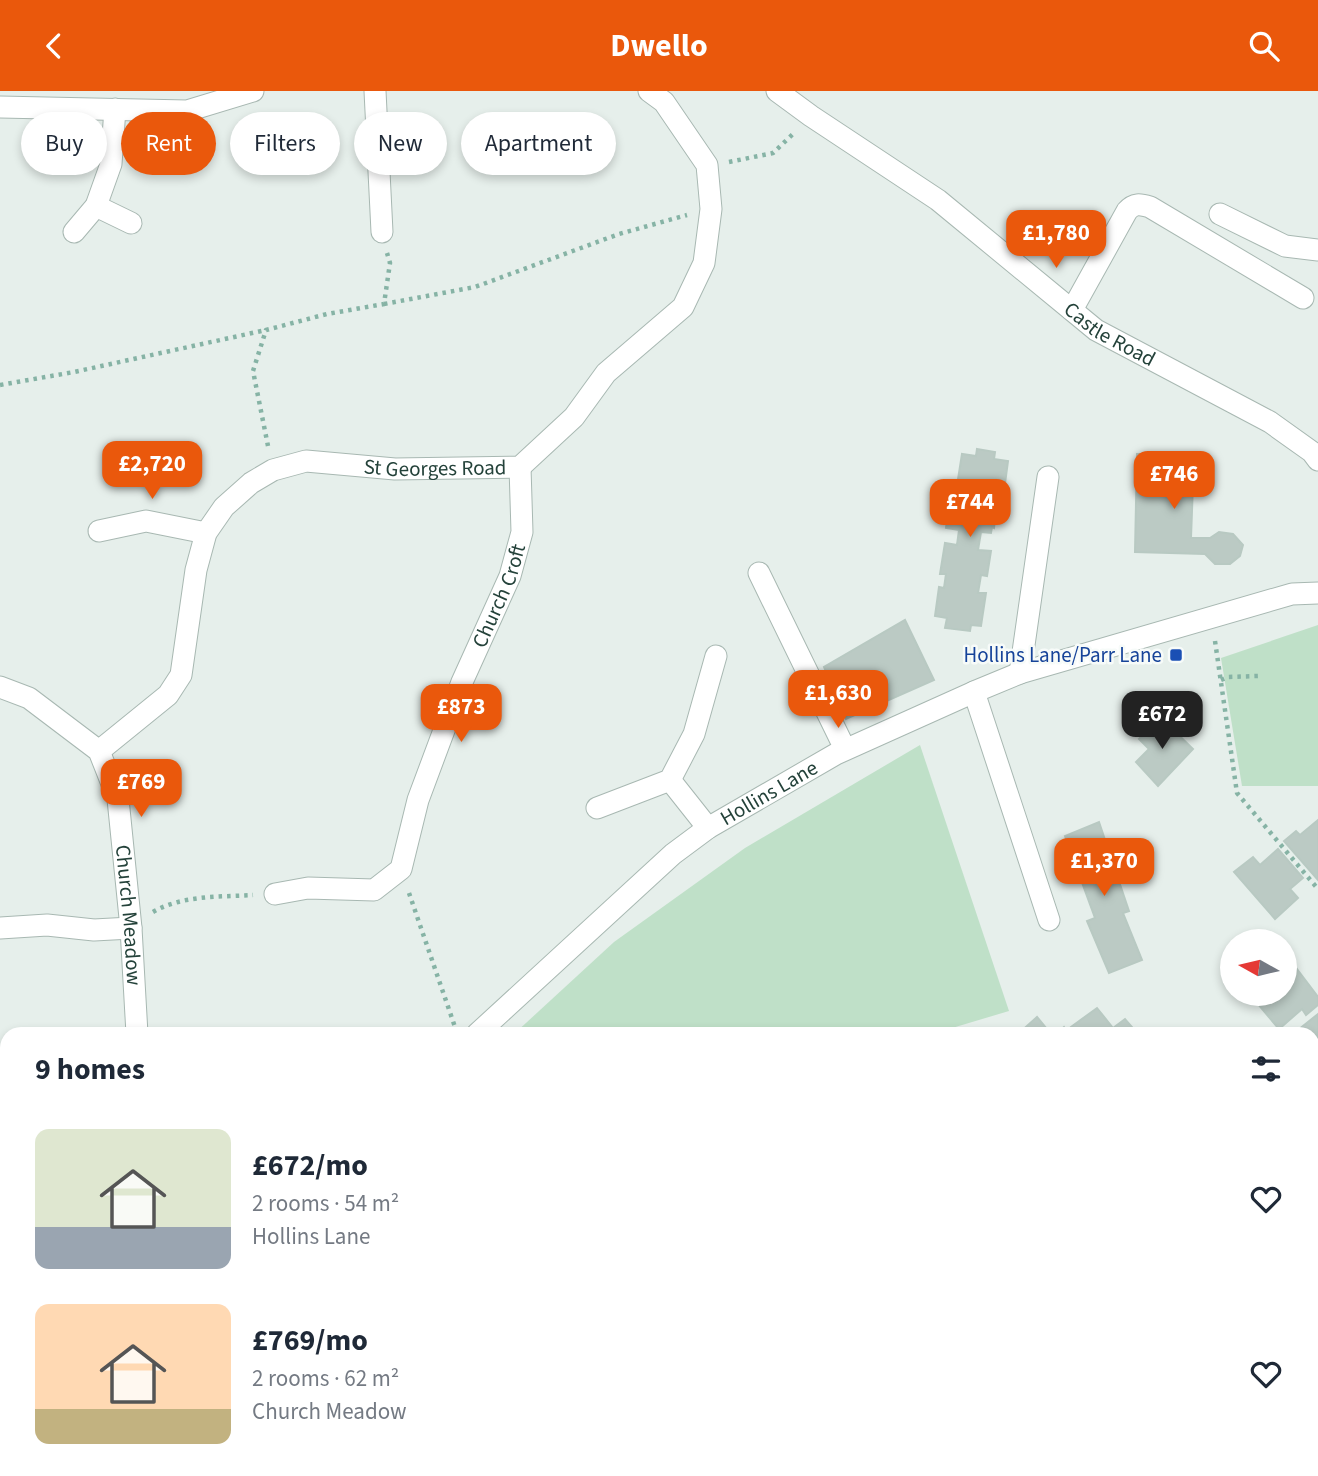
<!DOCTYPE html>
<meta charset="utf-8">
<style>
:root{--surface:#fff;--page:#f2f2f3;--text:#1f2937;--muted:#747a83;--accent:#ea580c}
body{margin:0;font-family:"Source Sans 3",sans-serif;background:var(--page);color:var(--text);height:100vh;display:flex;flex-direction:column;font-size:26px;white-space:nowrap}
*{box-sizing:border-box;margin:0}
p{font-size:23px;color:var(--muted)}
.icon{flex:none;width:38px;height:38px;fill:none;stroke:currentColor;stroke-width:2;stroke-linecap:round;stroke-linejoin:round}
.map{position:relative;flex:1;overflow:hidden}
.details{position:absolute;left:0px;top:936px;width:1320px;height:450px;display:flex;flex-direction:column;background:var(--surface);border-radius:21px 21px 0 0;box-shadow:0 4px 10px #0003}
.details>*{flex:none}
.guide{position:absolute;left:21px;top:21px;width:700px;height:63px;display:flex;gap:14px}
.needle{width:46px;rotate:278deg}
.fabs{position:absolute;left:1220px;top:838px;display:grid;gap:14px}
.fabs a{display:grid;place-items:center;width:77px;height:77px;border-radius:50%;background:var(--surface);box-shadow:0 4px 10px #0003;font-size:35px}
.price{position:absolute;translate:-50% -60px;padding:0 16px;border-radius:14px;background:var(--accent);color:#fff;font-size:23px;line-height:46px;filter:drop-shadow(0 2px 4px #0008)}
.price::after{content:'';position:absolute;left:50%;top:42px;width:21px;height:16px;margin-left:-10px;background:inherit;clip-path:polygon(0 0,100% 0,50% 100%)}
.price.on{background:#222;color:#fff}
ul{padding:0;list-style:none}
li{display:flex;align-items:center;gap:21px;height:175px;padding:0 35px}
li span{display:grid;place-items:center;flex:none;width:196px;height:140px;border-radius:14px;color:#555}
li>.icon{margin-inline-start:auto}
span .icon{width:84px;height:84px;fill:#fffc;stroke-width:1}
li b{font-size:30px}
h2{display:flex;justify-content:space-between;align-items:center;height:84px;padding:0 35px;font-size:30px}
.tag{padding:0 24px;border-radius:32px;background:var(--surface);box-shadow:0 4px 10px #0003;font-size:24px;line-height:63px}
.tag.on{background:var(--accent);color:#fff}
header{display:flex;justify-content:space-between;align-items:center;height:91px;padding:0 35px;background:var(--accent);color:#fff;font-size:32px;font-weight:700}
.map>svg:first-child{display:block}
</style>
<header><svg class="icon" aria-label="back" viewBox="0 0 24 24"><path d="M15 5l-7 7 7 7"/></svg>Dwello<svg class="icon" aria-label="search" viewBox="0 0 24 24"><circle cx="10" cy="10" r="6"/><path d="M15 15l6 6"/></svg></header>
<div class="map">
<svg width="1318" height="1385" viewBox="0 0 1318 1385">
<rect width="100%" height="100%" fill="#e6efeb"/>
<g fill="#bfe0c8">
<polygon points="1318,534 1318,695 1242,695 1221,567"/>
<polygon points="920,654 1009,920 932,943 514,943 614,851 745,757"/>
<polygon points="220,1379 1214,1379 1219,1385 219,1385"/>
</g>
<g fill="#bbcac4" stroke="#b8c9c2" stroke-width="2">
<polygon points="977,358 995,361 994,368 1008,370 1004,400 995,398 994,410 997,411 994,437 992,436 991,442 981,441 978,459 991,460 987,485 981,484 978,502 986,502 981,535 971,534 970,540 945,537 947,527 935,525 939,496 944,497 946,483 940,483 945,452 957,454 959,439 946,437 951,401 956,401 962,363 976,365"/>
<polygon points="1137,363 1194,365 1191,447 1210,447 1219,441 1233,443 1243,454 1240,465 1230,473 1215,473 1205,463 1135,461"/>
<polygon points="905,529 934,589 846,628 824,576"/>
<polygon points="1160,626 1193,658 1158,695 1136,671 1149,658 1139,648"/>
<polygon points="1318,729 1318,789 1284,750 1296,740 1300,744"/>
<polygon points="1099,731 1129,820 1123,822 1142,869 1109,882 1087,830 1095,827 1065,745"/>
<polygon points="1278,758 1303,787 1290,798 1298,807 1275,828 1234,781 1253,766 1260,774"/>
<polygon points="1266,844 1272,850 1258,850"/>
<polygon points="1297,878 1318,906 1318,914 1306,924 1302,918 1279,938 1257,912 1268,903 1284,903 1284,889"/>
<polygon points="1097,917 1113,937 1125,928 1138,943 1057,943 1064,936 1069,943 1073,939 1071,936"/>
<polygon points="1318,923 1318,966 1312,970 1312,943 1293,943"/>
<polygon points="1037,926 1051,943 1018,943"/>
<polygon points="1312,1159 1318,1166 1318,1187 1312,1191"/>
<polygon points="1318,1356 1318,1385 1310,1385 1304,1381 1305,1379 1312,1379 1312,1366"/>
</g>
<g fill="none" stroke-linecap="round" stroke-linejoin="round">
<g stroke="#a8b8b2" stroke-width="23">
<g id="minor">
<polyline points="375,0 382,141"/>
<path id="s1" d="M777,0L811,25L938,109L1096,239L1270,331L1312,361L1318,369"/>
<polyline points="0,16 187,20 253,0"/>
<polyline points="96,115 131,132"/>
<polyline points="1220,123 1285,155 1318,159"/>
<polyline points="74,141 96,115 111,73 115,18"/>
<path d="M1072,219L1127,120C1134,112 1140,113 1150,116L1303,207"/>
<polyline points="99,440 146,430 206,442"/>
<polyline points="759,482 845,658"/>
<polyline points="1020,582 1048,386"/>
<path id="s2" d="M0,596L29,607L99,660L118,708L131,837L137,943"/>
<polyline points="974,601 1049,829"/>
<path id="s3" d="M99,660L168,604L181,584L196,479L206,442L224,416L251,392L273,379L306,370L395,378L520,376L574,326L606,282L683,216L704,172L711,118L707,74L664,11L649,0"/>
<polyline points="670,689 708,737"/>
<polyline points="597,717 670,689 694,643 716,565"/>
<path id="s4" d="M275,803L308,797L374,799L401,778L418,709L462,591L510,485L522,441L520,376"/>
<polyline points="0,837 47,834 94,839 131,837"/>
<path id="s5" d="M477,943L673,763L708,737L836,663L974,601L1020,582L1292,503L1318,502"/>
<polyline points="0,1017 7,1018"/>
<polyline points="1312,1265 1318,1269"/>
<polyline points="77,1385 77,1379"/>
</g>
</g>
<g stroke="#86b3a5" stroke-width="4.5" stroke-dasharray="3.5 5" stroke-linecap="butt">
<polyline points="729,71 773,62 795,41"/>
<polyline points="384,213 475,196 619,143 687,124"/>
<polyline points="0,294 74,281 266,239"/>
<polyline points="268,355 253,280 266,239 327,223 384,213 390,172 387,162"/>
<polyline points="1215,550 1237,702 1318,798"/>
<polyline points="1221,589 1228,586 1258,585"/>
<polyline points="409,802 455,936"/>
<path d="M153,821C182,804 220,806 253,804"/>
<polyline points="556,939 561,943"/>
<polyline points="206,1385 206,1379"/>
</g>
<use href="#minor" stroke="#fff" stroke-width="21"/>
</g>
<rect fill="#1a4fb4" stroke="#f7fbf9" stroke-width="2.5" x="1169" y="557" width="14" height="14" rx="3.5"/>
<g text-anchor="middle" stroke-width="5" stroke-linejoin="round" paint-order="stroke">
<g font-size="21" fill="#24423a" stroke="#f7fbf9">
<text dy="7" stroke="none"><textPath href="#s1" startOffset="413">Castle Road</textPath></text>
<text dy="7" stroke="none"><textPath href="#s3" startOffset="514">St Georges Road</textPath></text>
<text dy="7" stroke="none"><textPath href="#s4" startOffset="425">Church Croft</textPath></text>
<text dy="7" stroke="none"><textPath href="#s5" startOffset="380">Hollins Lane</textPath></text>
<text dy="7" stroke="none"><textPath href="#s2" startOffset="287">Church Meadow</textPath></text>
</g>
<g font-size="21" fill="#164399" stroke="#f7fbf9" text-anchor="end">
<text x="1162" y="571">Hollins Lane/Parr Lane</text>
</g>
</g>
</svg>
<div class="fabs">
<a><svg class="needle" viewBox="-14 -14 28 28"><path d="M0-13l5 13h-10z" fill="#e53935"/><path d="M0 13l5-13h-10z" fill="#747a83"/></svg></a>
</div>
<b class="price" style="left:1056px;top:179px">£1,780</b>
<b class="price" style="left:152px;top:410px">£2,720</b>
<b class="price" style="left:1174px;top:420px">£746</b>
<b class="price" style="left:970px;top:448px">£744</b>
<b class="price" style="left:838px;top:639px">£1,630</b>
<b class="price" style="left:461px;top:653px">£873</b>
<b class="price on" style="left:1162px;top:660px">£672</b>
<b class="price" style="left:141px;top:728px">£769</b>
<b class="price" style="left:1104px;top:807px">£1,370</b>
<div class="guide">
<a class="tag">Buy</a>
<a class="tag on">Rent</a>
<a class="tag">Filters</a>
<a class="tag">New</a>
<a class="tag">Apartment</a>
</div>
<section class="details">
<h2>9 homes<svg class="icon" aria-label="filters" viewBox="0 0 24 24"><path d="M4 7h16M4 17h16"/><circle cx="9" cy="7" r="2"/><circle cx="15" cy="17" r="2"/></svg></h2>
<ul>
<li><span style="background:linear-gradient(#dfe7d0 70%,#9aa5b1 0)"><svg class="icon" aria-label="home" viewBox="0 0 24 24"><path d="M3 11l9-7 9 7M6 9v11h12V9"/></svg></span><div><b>£672/mo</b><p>2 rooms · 54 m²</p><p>Hollins Lane</p></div><svg class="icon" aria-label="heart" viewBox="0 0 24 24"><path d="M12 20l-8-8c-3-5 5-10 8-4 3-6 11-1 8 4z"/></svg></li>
<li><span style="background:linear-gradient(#ffd9b3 75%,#c2b280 0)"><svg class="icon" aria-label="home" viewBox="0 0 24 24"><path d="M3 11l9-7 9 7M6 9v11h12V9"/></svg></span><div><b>£769/mo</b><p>2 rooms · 62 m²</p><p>Church Meadow</p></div><svg class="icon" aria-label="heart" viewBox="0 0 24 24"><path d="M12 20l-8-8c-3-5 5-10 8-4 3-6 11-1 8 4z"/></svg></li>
</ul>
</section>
</div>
